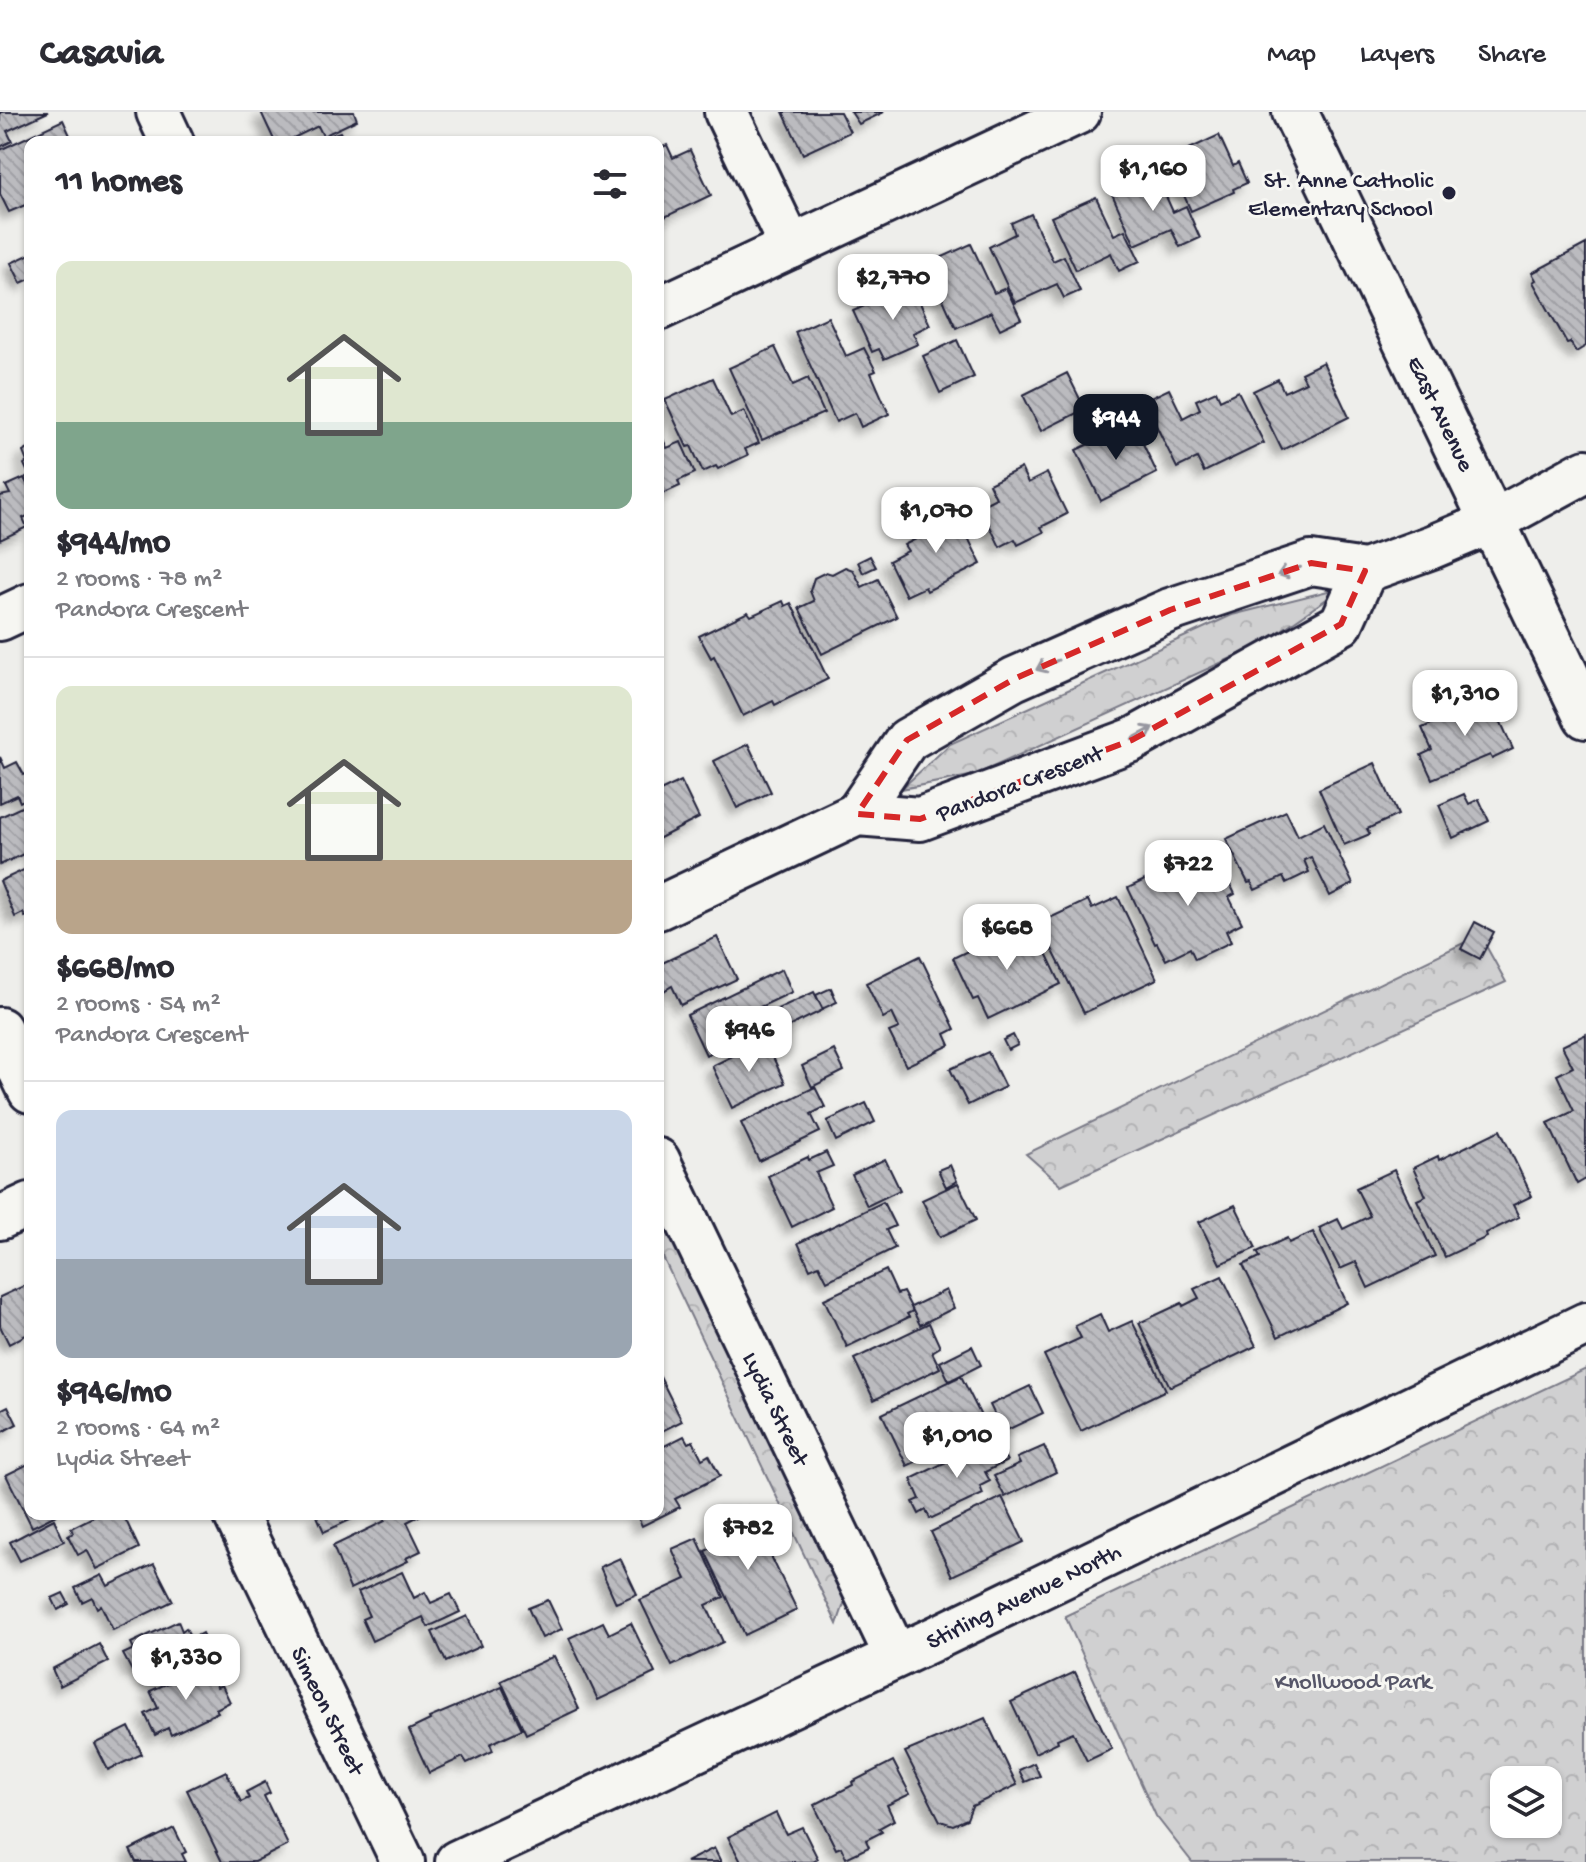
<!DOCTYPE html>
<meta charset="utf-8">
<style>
:root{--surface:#fff;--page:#f2f2f3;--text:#2b2b33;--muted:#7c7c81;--line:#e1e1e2;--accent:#111827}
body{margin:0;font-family:"Gochi Hand",sans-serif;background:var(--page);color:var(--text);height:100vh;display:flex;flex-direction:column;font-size:30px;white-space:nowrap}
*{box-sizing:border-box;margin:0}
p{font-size:26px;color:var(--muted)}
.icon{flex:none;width:44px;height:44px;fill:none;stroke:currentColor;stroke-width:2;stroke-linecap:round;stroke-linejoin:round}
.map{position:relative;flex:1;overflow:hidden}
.drawer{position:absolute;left:24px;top:24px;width:640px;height:1384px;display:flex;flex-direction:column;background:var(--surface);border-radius:16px;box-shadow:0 2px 6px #0004}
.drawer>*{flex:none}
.controls{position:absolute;left:1490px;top:1654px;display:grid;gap:16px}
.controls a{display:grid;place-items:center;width:72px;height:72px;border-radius:16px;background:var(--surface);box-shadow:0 2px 6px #0004;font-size:40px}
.price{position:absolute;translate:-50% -68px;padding:0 18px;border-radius:16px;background:#fff;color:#222;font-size:26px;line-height:52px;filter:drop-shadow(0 2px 4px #0008)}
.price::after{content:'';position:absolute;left:50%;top:48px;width:24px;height:18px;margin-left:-12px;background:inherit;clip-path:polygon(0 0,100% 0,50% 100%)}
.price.active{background:var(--accent);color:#fff}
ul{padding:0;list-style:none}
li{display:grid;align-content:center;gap:16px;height:424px;padding:0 32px}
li+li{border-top:2px solid var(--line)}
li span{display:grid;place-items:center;height:248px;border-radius:16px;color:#555}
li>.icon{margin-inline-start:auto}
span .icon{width:144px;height:144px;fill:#fffc;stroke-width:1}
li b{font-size:34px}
h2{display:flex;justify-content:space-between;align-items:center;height:96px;padding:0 32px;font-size:34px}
header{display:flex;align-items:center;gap:48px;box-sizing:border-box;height:112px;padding:0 40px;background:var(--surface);border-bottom:2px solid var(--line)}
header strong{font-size:38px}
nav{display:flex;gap:44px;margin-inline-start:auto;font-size:28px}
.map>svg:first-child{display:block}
</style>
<header>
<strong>Casavia</strong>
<nav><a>Map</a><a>Layers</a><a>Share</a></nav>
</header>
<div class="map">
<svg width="1586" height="1750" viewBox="0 0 1586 1750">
<defs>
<pattern id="forest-crowns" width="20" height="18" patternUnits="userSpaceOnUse" patternTransform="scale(2)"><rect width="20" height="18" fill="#d0d0d1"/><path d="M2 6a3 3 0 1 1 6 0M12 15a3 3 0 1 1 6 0" fill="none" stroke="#b2b2b4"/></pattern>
<pattern id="building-back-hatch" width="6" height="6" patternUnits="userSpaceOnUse" patternTransform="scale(2)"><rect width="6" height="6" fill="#bbbbbf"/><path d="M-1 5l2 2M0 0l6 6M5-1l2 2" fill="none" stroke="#a0a0a5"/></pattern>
<filter id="shadow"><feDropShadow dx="-7" dy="7" stdDeviation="4" flood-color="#0004"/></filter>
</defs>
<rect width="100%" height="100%" fill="#eeeeeb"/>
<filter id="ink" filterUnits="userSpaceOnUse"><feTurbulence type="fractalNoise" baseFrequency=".0125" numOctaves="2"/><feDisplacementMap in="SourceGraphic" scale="16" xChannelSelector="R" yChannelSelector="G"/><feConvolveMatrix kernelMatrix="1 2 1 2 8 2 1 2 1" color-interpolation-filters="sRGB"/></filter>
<g filter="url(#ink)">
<g fill="url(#forest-crowns)" stroke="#797986" stroke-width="2" fill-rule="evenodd">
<polygon points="1344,475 1260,533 975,663 901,677 950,632 1232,503"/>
<polygon points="1480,823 1506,870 1061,1073 1026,1042"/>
<polygon points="658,1098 845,1489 837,1512 658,1135"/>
<path d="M1586,1257V1750H1192L1156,1704L1065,1504ZM1548,1668V1712H1504V1668Z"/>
</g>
<g fill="url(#building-back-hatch)" stroke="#22223b" stroke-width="2" filter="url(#shadow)">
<polygon points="0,0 48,0 7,19 12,29 0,35"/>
<polygon points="261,0 354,0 357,8 323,24 318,14 285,30 275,30"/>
<polygon points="783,0 840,0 850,20 803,42"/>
<polygon points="851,0 884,0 859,12"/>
<polygon points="63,8 73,30 30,30 30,91 9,100 0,82 0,38"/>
<polygon points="340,20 345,30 316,30 334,22"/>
<polygon points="1219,23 1233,54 1238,51 1247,71 1233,77 1234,80 1191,99 1172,57 1192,48 1187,38"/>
<polygon points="667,33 673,46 690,38 711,83 665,105 658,90 658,37"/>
<polygon points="1156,62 1173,100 1186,94 1200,126 1180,135 1171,117 1135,133 1112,82"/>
<polygon points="1096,85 1114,123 1125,118 1140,149 1119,159 1111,141 1076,158 1051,105"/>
<polygon points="1031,102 1053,149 1064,144 1080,179 1064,186 1057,172 1015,191 989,135 1015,122 1011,111"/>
<polygon points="971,132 994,181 1006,176 1021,207 1000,217 991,200 956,216 927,152"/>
<polygon points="1586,132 1586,234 1576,240 1570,230 1567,231 1533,170 1536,168 1532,161"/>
<polygon points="30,142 30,167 21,171 11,151"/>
<polygon points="912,173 930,213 913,221 918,232 884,247 879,237 872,240 853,199"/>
<polygon points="828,205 846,244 864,236 876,259 871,261 889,302 861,315 855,301 836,310 795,220"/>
<polygon points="957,228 974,265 940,281 923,244"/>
<polygon points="775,235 793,273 808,266 824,301 762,328 729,256"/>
<polygon points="1323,250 1349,305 1282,338 1253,279 1278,267 1284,280 1306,270 1301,261"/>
<polygon points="1067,261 1085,297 1041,319 1023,283"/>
<polygon points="713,266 731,305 744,299 759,331 745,337 748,343 718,357 716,354 703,360 691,334 687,335 665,288"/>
<polygon points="1169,277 1183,306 1200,297 1196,288 1216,279 1220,288 1238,279 1264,331 1204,360 1197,346 1177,356 1144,289"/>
<polygon points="1115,313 1122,325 1136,317 1157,361 1101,389 1076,338 1102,326 1099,321"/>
<polygon points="658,316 667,336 681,330 695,361 678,369 680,374 658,384"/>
<polygon points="30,336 30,374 26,365 29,363 24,352 27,350 23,340"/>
<polygon points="1021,356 1028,371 1047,361 1067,402 1041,415 1044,420 1018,433 1015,427 1000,435 980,394 996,386 989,372"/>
<polygon points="24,366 30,378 30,403 23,406 27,415 0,428 0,384 10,382 6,374"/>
<polygon points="949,396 950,399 954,397 981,452 927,479 925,475 906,484 889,449 908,439 904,433 926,422 924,418 933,414 930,409 934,407 933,404"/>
<polygon points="870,444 876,455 863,461 858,450"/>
<polygon points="845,455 853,458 862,475 878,467 897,505 822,542 799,496 814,489 810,479 814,466 826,460 832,462"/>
<polygon points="783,489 785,494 791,491 828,567 775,593 773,589 743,604 714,544 711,546 699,524 748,500 751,504"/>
<polygon points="1490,586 1513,637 1492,647 1490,643 1432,667 1421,643 1432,638 1422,616 1447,605 1445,599 1470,588 1472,593"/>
<polygon points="748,632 771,680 737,696 714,649"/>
<polygon points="0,645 5,656 17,650 24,663 30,660 30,685 20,690 17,683 0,691"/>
<polygon points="1375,651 1398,703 1367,717 1370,722 1344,733 1319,677"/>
<polygon points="681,669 699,706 658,727 658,680"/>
<polygon points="1464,682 1469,692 1479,687 1489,709 1453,726 1439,693"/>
<polygon points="30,691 30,739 0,753 0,705"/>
<polygon points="1286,699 1298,724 1324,711 1353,772 1330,784 1311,745 1304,748 1309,760 1286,771 1283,765 1255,778 1251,770 1248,771 1226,727"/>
<polygon points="1216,742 1235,782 1229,785 1242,811 1226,819 1231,830 1195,847 1190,836 1166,848 1157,831 1155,832 1128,776 1186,748 1189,755"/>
<polygon points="30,755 30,803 25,805 23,801 15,805 0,769"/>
<polygon points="1118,785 1157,867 1084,901 1039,811 1088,788 1092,797"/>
<polygon points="1475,810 1494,820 1480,847 1461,837"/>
<polygon points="1034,816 1061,872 988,907 978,886 973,888 953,846 1007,820 1011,827"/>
<polygon points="717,825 737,867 681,893 672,874 662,880 658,871 658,853"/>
<polygon points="920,844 955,917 945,922 950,933 906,954 889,920 899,916 892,901 883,906 866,871"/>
<polygon points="782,857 792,880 758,896 767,914 706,943 687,903"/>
<polygon points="831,876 837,890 822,897 816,883"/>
<polygon points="814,880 823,898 784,917 775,898"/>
<polygon points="1586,922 1586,1067 1577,1072 1548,1011 1574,999 1557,963 1573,955 1562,934"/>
<polygon points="1013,923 1018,933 1008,938 1003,928"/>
<polygon points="765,928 785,971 732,996 712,954"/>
<polygon points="834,938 844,959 812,975 802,954"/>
<polygon points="988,940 1005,975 968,993 950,957"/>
<polygon points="815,975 825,995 811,1002 820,1020 759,1049 741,1011"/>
<polygon points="866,991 875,1010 836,1029 827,1009"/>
<polygon points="1500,1018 1532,1084 1513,1093 1519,1105 1486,1121 1487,1125 1445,1145 1417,1088 1426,1084 1413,1056 1438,1044 1439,1048"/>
<polygon points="826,1040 833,1054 816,1061 832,1095 792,1115 768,1064 808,1045 809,1048"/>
<polygon points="885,1047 900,1078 867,1094 852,1063"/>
<polygon points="950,1053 957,1069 946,1075 938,1058"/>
<polygon points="1394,1058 1435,1144 1368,1176 1356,1150 1340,1157 1319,1116 1338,1107 1343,1117 1370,1104 1356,1076"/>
<polygon points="958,1071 976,1108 940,1125 922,1088"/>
<polygon points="883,1090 895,1114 886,1118 895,1136 827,1169 819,1153 810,1157 798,1131"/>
<polygon points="1235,1093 1256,1136 1220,1152 1199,1110"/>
<polygon points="1313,1120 1347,1191 1278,1225 1243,1153 1260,1145 1257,1140 1287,1126 1289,1131"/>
<polygon points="886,1158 897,1182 903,1180 913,1199 907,1202 909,1205 847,1235 824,1187"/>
<polygon points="1222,1164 1256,1234 1170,1275 1139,1211 1182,1191 1183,1194 1199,1186 1194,1177"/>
<polygon points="30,1171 30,1221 9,1232 0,1214 0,1185"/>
<polygon points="946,1178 954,1196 920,1213 911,1195"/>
<polygon points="1100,1202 1108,1220 1132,1209 1166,1278 1081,1319 1044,1243 1081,1226 1075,1214"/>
<polygon points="929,1211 940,1235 932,1240 940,1256 874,1288 854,1247"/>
<polygon points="972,1234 981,1253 949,1269 940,1250"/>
<polygon points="961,1264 981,1304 969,1310 973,1317 968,1320 970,1324 907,1354 882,1302"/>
<polygon points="660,1265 682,1309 658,1321 658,1266"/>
<polygon points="1030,1274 1043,1301 1003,1320 990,1293"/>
<polygon points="8,1294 17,1312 0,1321 0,1298"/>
<polygon points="684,1324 688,1331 693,1329 702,1347 709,1343 720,1364 675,1387 680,1395 642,1414 636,1402 658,1402 660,1382 658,1337"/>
<polygon points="995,1326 1007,1349 985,1360 990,1369 980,1374 983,1382 930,1407 926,1398 919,1402 913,1390 920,1387 911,1367"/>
<polygon points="1044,1334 1056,1360 1005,1385 994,1364 1020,1352 1017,1346"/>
<polygon points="30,1351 30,1402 58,1402 32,1415 6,1363"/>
<polygon points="1002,1385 1024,1430 952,1464 931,1420"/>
<polygon points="747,1394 797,1498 745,1523 705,1439 718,1433 707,1412"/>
<polygon points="99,1402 123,1402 139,1436 97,1457 87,1438 78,1443 68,1424 73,1421 71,1416"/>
<polygon points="316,1402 363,1402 324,1420"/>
<polygon points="382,1402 423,1402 407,1410 421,1439 406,1446 408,1449 350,1477 333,1434 385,1409"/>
<polygon points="54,1407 64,1429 20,1449 10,1430"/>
<polygon points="697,1426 724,1485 706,1493 723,1530 672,1554 640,1488 686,1467 672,1437"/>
<polygon points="620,1446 637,1482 616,1491 600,1455"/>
<polygon points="154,1452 173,1489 113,1518 101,1493 97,1496 92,1485 82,1490 75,1476 102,1463 108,1474"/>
<polygon points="402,1460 414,1486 425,1480 431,1491 451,1482 460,1500 428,1515 423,1505 372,1529 362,1507 369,1504 358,1480"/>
<polygon points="63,1481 69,1492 58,1498 52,1486"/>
<polygon points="548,1488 562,1517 542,1526 528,1496"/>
<polygon points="467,1504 481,1534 446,1550 432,1520"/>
<polygon points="178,1509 182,1519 186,1516 189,1522 185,1524 187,1529 202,1521 213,1543 151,1573 142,1554 132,1559 123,1542 134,1537 131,1531"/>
<polygon points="603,1510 609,1522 631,1511 655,1561 598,1588 569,1526"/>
<polygon points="99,1532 108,1550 60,1574 52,1557"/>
<polygon points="554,1544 579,1597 526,1622 501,1569"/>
<polygon points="207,1554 217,1575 222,1573 230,1590 216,1597 218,1600 171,1623 168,1616 155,1623 145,1602 158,1596 150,1579"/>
<polygon points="1075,1560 1112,1637 1087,1649 1073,1620 1057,1627 1058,1630 1035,1641 1011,1590"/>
<polygon points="502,1575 522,1617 490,1632 493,1639 467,1651 463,1645 429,1661 409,1618 430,1608 429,1606"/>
<polygon points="985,1606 1017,1673 972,1694 967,1707 953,1713 940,1709 905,1640"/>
<polygon points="129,1615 142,1642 108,1658 95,1632"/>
<polygon points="893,1649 910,1682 887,1693 894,1708 879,1716 882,1720 866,1728 869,1735 846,1746 841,1735 836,1737 814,1693 853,1673 852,1670"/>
<polygon points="1034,1651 1040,1664 1025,1670 1019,1658"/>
<polygon points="226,1659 241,1690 249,1686 246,1680 265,1670 270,1681 264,1684 288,1733 254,1750 222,1750 187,1678"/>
<polygon points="776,1701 786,1722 802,1715 818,1747 813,1750 741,1750 728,1725"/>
<polygon points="174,1716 186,1740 182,1742 186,1750 136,1750 130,1738"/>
<polygon points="714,1736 721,1750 686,1750"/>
</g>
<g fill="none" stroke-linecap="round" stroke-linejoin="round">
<g stroke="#22223b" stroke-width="48">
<g id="street">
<polyline points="158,0 172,30"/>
<polyline points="726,0 791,135"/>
<polyline points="658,197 1079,0"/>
<polyline points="0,507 30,493"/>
<polyline points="857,702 907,628 1014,567 1170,498 1311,451 1365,459 1432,435 1494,409 1586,359"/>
<polyline points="658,796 857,702 920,707 1132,628 1341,512 1365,459"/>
<polyline points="0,917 30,979"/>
<polyline points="658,1048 896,1544"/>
<polyline points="0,1106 30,1092"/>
<polyline points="235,1402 403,1750"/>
<polyline points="457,1750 938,1525 1586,1212"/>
</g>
</g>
<g stroke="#22223b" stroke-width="50">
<polyline id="secondary" points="1295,0 1586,604"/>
</g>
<use href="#street" stroke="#f6f6f2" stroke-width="42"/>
<use href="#secondary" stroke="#f6f6f2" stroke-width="44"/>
</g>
<defs><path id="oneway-shaft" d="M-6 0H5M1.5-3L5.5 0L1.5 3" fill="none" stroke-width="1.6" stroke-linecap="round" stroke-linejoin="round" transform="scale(2)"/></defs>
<g stroke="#9797a0">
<use href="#oneway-shaft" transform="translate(1289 459) rotate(162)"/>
<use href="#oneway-shaft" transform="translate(1047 553) rotate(156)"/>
<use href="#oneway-shaft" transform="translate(1143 621) rotate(-28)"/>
</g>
</g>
<path fill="none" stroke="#d62828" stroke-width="6" stroke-dasharray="16 10" stroke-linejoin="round" d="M1311,451L1365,459L1341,512L1132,628L920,707L857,702L907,628L1014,567L1170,498Z"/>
<circle fill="#22223b" stroke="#f6f6f2" stroke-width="3" cx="1449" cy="81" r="8"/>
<g text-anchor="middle" stroke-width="6" stroke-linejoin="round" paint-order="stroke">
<g font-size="24" fill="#22223b" stroke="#f6f6f2" text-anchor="end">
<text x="1433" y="75">St. Anne Catholic<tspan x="1433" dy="28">Elementary School</tspan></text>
</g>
<g font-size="24" fill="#22223b" stroke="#f6f6f2">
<text transform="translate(1442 301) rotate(64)" y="8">East Avenue</text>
<text transform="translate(1019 670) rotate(-21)" y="8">Pandora Crescent</text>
<text transform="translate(777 1296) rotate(64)" y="8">Lydia Street</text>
<text transform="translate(1023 1483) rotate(-26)" y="8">Stirling Avenue North</text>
<text transform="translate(329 1598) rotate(64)" y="8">Simeon Street</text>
</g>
<g font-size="24" fill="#565668" stroke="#f6f6f2">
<text x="1353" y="1576">Knollwood Park</text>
</g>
</g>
</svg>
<div class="controls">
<a><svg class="icon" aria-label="layers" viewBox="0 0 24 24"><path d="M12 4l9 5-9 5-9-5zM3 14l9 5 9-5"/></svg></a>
</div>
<b class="price" style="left:1153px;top:101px">$1,160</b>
<b class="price" style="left:893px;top:210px">$2,770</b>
<b class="price active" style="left:1116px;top:350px">$944</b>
<b class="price" style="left:936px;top:443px">$1,070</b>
<b class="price" style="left:1465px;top:626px">$1,310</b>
<b class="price" style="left:1188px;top:796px">$722</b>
<b class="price" style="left:1007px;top:860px">$668</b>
<b class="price" style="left:749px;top:962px">$946</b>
<b class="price" style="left:957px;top:1368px">$1,010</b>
<b class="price" style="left:748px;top:1460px">$782</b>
<b class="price" style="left:186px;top:1590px">$1,330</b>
<section class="drawer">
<h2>11 homes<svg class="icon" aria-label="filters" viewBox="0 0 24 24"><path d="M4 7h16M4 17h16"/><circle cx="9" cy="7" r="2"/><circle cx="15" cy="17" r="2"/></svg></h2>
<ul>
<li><span style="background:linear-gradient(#dfe7d0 65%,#7fa58c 0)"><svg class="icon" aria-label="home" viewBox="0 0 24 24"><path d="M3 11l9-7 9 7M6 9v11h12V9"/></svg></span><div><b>$944/mo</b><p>2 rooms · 78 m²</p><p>Pandora Crescent</p></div></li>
<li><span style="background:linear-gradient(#dfe7d0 70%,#b9a48a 0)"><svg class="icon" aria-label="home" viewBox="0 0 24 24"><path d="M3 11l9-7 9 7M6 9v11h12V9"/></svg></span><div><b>$668/mo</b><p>2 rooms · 54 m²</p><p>Pandora Crescent</p></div></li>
<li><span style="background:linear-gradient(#c9d6e8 60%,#9aa5b1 0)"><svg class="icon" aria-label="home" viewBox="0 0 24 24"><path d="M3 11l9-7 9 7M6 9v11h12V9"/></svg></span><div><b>$946/mo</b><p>2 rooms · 64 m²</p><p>Lydia Street</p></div></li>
</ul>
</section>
</div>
